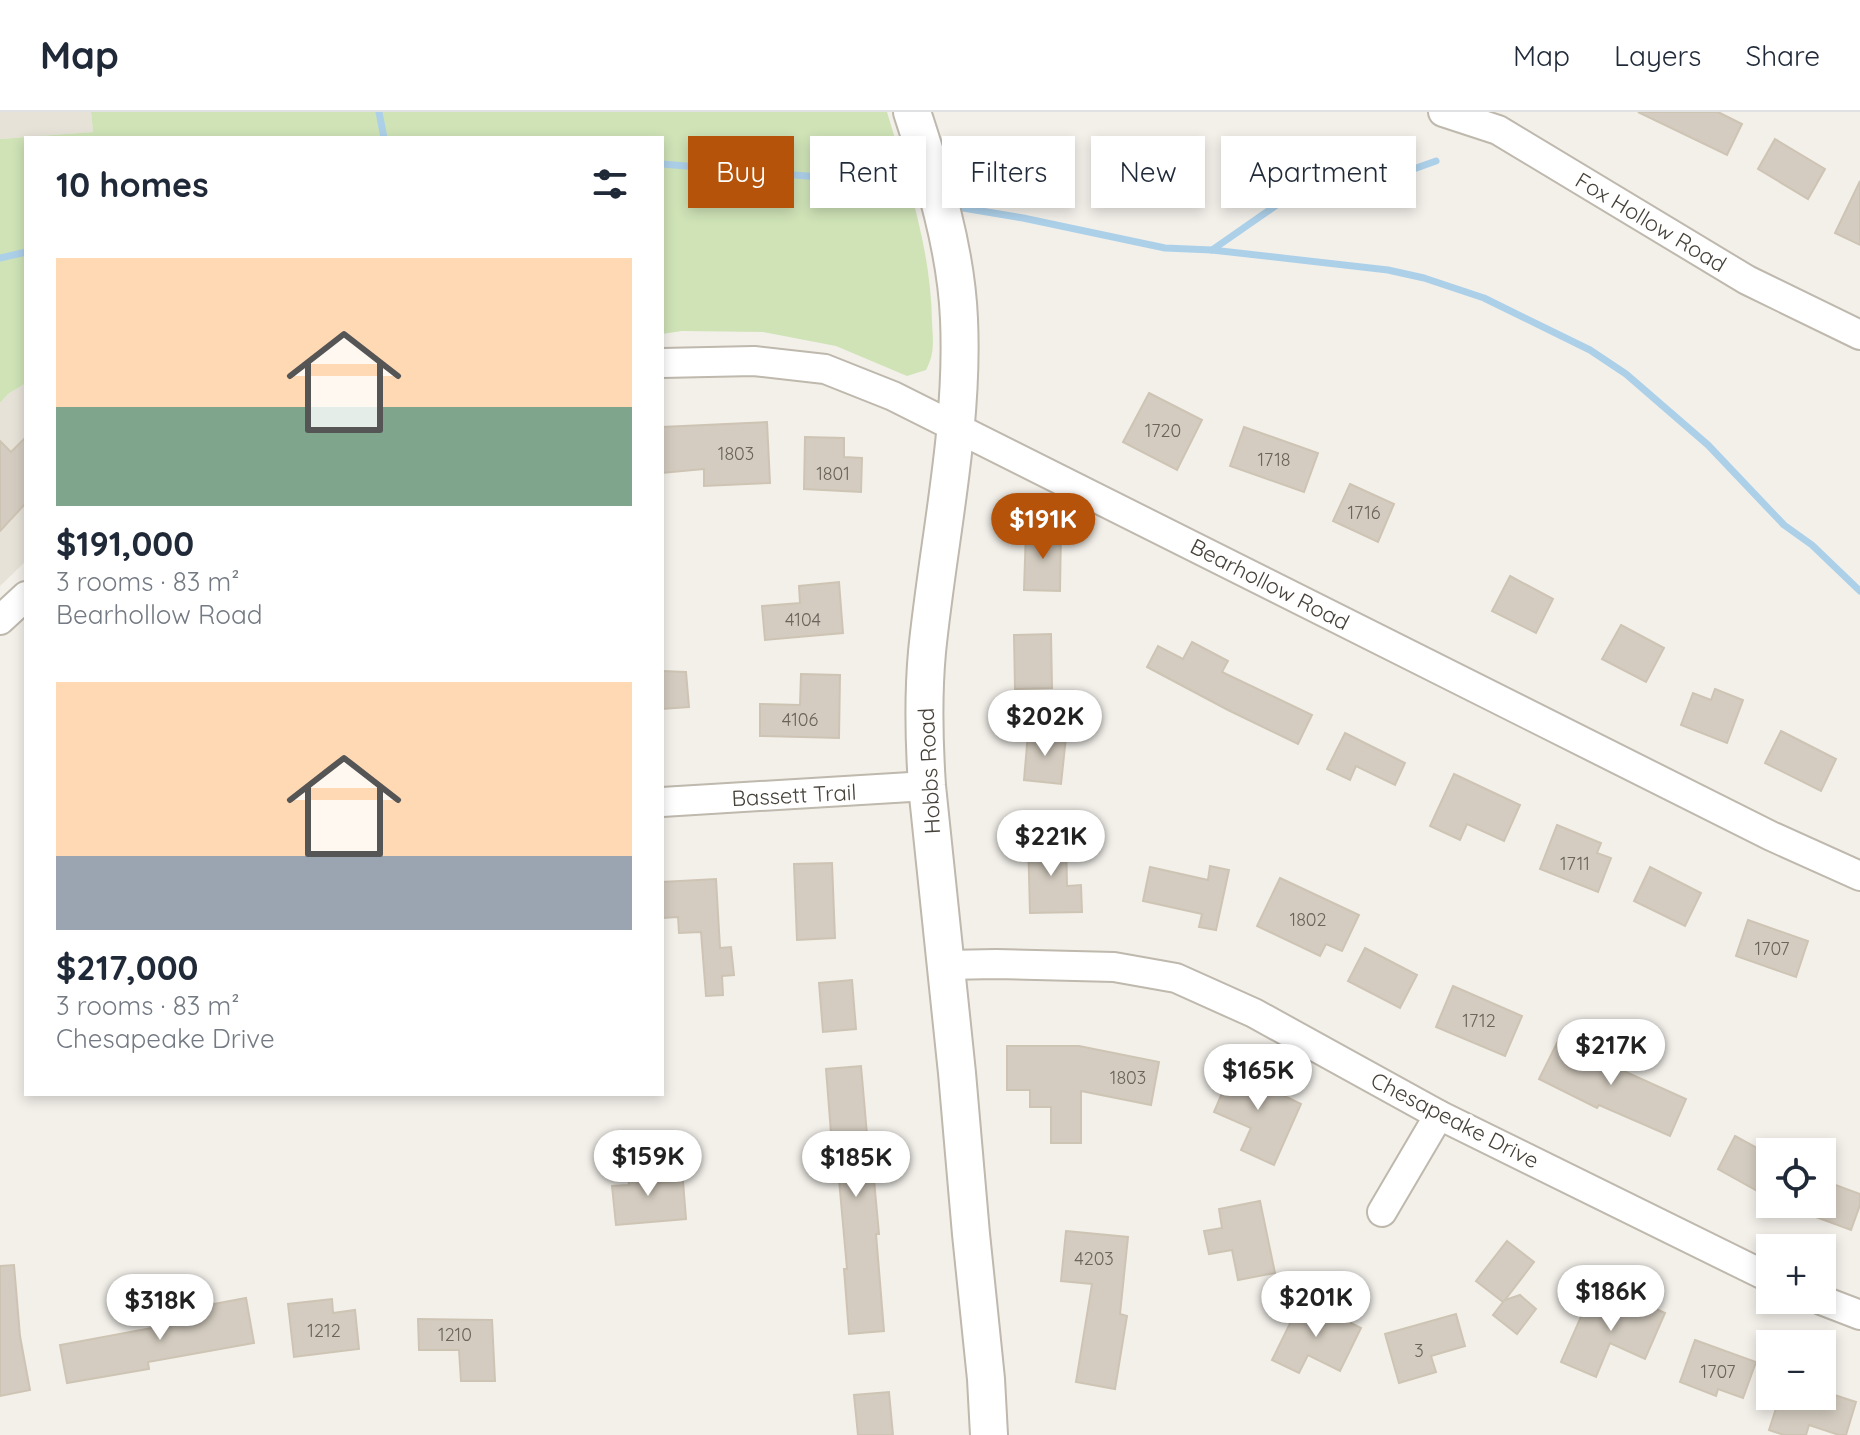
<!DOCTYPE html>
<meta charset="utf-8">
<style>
:root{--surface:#fff;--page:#f6f6f7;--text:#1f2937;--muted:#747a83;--line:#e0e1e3;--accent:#b45309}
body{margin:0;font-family:Quicksand,sans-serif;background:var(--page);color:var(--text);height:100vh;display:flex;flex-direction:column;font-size:30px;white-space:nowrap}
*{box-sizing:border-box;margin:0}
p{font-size:26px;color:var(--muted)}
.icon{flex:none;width:44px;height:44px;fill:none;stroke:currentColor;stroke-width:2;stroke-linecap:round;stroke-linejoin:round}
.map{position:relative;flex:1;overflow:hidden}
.details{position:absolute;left:24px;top:24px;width:640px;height:960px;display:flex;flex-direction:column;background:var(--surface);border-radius:0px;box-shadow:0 4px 12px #0003}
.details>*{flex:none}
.guide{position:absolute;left:688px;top:24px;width:760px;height:72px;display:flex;gap:16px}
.fabs{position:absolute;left:1756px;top:1026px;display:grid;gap:16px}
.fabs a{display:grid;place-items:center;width:80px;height:80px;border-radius:0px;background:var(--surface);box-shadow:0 4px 12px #0003;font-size:40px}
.price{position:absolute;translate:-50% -68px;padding:0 18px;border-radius:28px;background:#fff;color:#222;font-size:26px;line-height:52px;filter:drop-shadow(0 2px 4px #0008)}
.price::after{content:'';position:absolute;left:50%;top:48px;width:24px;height:18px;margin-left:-12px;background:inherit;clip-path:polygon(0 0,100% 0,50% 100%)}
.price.current{background:var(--accent);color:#fff}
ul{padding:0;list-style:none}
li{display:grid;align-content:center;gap:16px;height:424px;padding:0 32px}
li span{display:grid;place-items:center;height:248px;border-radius:0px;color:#555}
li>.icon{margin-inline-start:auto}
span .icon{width:144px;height:144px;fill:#fffc;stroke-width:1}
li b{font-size:34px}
h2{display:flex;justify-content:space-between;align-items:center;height:96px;padding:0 32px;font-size:34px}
.pill{padding:0 28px;border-radius:0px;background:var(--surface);box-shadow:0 4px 12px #0003;font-size:28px;line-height:72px}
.pill.current{background:var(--accent);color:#fff}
header{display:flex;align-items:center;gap:48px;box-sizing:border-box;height:112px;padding:0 40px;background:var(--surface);border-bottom:2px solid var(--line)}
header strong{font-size:38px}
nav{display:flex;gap:44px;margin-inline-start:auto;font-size:28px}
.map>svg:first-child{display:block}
</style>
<header>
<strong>Map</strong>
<nav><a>Map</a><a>Layers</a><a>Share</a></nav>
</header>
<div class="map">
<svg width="1860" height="1323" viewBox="0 0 1860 1323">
<rect width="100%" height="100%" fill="#f3f0ea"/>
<g fill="#e6e2d8">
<polygon points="0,0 91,0 93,20 0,27"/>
<polygon points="26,271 26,449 0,474 0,291 8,282"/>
</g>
<path fill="#cfe3b7" d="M91,0H887C908,70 931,137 932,210C933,229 935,241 926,258L907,264L836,234L763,220L682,219L662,222V26H26V271L8,282L0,291V27L93,20Z"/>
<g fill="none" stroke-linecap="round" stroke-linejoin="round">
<g stroke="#add0e9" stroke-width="7">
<polyline points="379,0 384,26"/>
<polyline points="662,52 866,69 904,84"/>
<polyline points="963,96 1023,106 1165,136 1212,138 1388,158 1424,166 1484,186 1590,238 1626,262 1708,333 1784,413 1812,433 1860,479"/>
<polyline points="1212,138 1281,90 1380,69 1436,49"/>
<polyline points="0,146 26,140"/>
</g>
</g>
<g fill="#d4ccc0" stroke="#cec4b4" stroke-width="2">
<polygon points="1638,0 1718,0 1742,12 1727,43"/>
<polygon points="1775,27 1825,57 1808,87 1758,57"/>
<polygon points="1860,69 1860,133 1835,121"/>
<polygon points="1149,281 1202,308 1177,358 1123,330"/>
<polygon points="767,310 770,371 704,374 704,357 662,361 662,315"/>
<polygon points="1244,315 1318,341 1304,380 1230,354"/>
<polygon points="26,325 26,391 0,419 0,329 11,340"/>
<polygon points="805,325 844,326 844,345 862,346 861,380 804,377"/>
<polygon points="1350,372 1394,392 1378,430 1333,409"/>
<polygon points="1026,418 1061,419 1060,479 1024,478"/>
<polygon points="1510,464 1553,487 1536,521 1492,499"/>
<polygon points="839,470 843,521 765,528 762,494 800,491 799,474"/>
<polygon points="1621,513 1664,536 1646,570 1602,547"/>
<polygon points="1051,522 1052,576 1015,577 1014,523"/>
<polygon points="1192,530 1228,549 1222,560 1312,603 1298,632 1228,598 1147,555 1158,534 1183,547"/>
<polygon points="662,559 686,560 689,595 662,597"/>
<polygon points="801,562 840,563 839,626 760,624 760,592 800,593"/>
<polygon points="1715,577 1743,588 1727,631 1681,613 1693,581 1711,588"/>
<polygon points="1781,619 1836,647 1821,679 1765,651"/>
<polygon points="1028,621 1066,625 1061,672 1024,668"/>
<polygon points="1345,621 1405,651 1395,673 1356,654 1350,668 1327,657"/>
<polygon points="1454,662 1520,693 1504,729 1467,712 1460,728 1430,714"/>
<polygon points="1557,713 1601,731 1597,741 1611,746 1598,780 1540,757"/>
<polygon points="1066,726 1067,774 1081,773 1082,800 1030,801 1028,727"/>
<polygon points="832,751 835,826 797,828 794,752"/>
<polygon points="1210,754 1229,758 1216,818 1199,815 1202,802 1143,789 1150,755 1208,768"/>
<polygon points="1650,755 1701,781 1685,814 1634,789"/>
<polygon points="1280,766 1359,803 1342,839 1326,832 1320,844 1257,814"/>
<polygon points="716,767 720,836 731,835 734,863 722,864 723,883 706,884 701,820 679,821 678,805 662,806 662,770"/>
<polygon points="1748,808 1808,829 1796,865 1736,844"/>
<polygon points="1365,836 1417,863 1400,896 1348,869"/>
<polygon points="852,868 856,917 823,920 819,871"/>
<polygon points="1453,874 1522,904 1505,944 1436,915"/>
<polygon points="1560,925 1618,954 1617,956 1686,987 1670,1024 1599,993 1597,996 1539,967"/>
<polygon points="1007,934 1079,934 1159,950 1151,993 1081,979 1081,1031 1051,1031 1051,995 1030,995 1030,978 1007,978"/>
<polygon points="1236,948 1263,961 1258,971 1301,992 1274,1053 1241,1038 1251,1016 1214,1000"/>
<polygon points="861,954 870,1057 873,1057 879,1122 876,1122 884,1219 849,1222 844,1157 847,1157 836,1034 832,1034 826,957"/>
<polygon points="1735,1024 1770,1043 1770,1086 1718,1057"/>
<polygon points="658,1053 659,1071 683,1069 686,1107 616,1113 612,1074 629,1073 627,1056"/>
<polygon points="1822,1068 1860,1082 1860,1093 1851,1118 1786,1094 1786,1092 1822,1092"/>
<polygon points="1260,1089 1275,1161 1238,1168 1232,1138 1209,1142 1204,1119 1222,1116 1219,1097"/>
<polygon points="1066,1119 1128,1125 1120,1202 1127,1204 1115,1277 1076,1270 1092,1172 1061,1169"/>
<polygon points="1507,1129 1534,1150 1505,1188 1520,1183 1536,1197 1517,1222 1493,1203 1503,1190 1476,1169"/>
<polygon points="14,1153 20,1224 30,1278 0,1284 0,1154"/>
<polygon points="1591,1182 1630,1199 1635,1187 1665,1201 1645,1247 1610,1231 1596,1265 1561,1250"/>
<polygon points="246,1186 254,1231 148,1250 149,1257 67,1271 60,1233 168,1213 166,1201"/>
<polygon points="332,1187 333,1201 355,1198 359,1237 294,1245 288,1192"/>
<polygon points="1302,1187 1361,1216 1340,1259 1308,1243 1299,1261 1272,1248"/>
<polygon points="1456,1202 1465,1234 1431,1244 1436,1260 1399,1271 1385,1222"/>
<polygon points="418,1207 492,1208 495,1269 461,1269 459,1238 419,1238"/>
<polygon points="1695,1228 1756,1250 1743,1286 1718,1277 1716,1284 1680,1270"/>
<polygon points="1822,1279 1856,1290 1846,1323 1839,1323 1809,1313 1806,1323 1784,1323 1769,1318 1780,1284 1822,1284"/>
<polygon points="889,1280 893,1323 858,1323 854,1283"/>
</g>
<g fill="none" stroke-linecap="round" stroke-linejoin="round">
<g stroke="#beb8ad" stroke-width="32">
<g id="minor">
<polyline points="1443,0 1498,18 1747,168 1860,223"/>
<polyline points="662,251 754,249 825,257 893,284 1771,724 1860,764"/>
<polyline points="0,508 26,484"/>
<polyline points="662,690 927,674"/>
<polyline points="946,853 996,852 1114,855 1176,866 1254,901 1439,1003 1770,1166"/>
<polyline points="1382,1100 1439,1003"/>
<polyline points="1821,1188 1860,1203"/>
</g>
</g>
<g stroke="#beb8ad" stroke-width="40">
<path id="tertiary" d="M912,0C934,67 956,136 959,207C964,318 938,430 927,540C923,584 924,629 927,674L957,961L971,1122L986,1267L989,1323"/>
</g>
<use href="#minor" stroke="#fff" stroke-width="28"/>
<use href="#tertiary" stroke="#fff" stroke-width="36"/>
</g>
<g text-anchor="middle" stroke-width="8" stroke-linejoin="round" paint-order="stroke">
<g font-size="18" fill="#6a645b">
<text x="1163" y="325">1720</text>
<text x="736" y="348">1803</text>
<text x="1274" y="354">1718</text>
<text x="833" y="368">1801</text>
<text x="1364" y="407">1716</text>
<text x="803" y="514">4104</text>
<text x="800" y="614">4106</text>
<text x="1575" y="758">1711</text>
<text x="1308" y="814">1802</text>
<text x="1772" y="843">1707</text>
<text x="1479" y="915">1712</text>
<text x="1128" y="972">1803</text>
<text x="1094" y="1153">4203</text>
<text x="324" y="1225">1212</text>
<text x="455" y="1229">1210</text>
<text x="1419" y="1245">3</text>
<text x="1718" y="1266">1707</text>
</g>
<g font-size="22" fill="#464139" stroke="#fff">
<text transform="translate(1651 110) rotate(31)" y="8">Fox Hollow Road</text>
<text transform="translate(1270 472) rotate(27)" y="8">Bearhollow Road</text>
<text transform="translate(929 659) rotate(-93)" y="8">Hobbs Road</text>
<text transform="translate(794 683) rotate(-3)" y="8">Bassett Trail</text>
<text transform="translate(1455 1008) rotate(27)" y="8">Chesapeake Drive</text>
</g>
</g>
</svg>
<div class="fabs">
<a><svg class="icon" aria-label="locate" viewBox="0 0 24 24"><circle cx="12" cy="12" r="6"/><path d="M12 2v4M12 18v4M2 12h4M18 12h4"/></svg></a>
<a>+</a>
<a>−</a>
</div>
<b class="price current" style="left:1043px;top:449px">$191K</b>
<b class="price" style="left:1045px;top:646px">$202K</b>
<b class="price" style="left:1051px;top:766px">$221K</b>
<b class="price" style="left:1611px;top:975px">$217K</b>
<b class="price" style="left:1258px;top:1000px">$165K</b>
<b class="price" style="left:648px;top:1086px">$159K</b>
<b class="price" style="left:856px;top:1087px">$185K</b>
<b class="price" style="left:1611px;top:1221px">$186K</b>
<b class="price" style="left:1316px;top:1227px">$201K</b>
<b class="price" style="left:160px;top:1230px">$318K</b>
<div class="guide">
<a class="pill current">Buy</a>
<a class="pill">Rent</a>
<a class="pill">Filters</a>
<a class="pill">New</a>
<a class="pill">Apartment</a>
</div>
<section class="details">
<h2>10 homes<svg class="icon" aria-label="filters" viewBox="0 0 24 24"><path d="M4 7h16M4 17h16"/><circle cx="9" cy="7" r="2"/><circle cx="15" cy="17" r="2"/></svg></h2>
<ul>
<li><span style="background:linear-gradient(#ffd9b3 60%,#7fa58c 0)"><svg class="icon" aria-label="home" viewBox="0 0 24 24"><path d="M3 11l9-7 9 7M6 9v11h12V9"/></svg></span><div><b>$191,000</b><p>3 rooms · 83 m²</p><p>Bearhollow Road</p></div></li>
<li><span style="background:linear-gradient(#ffd9b3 70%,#9aa5b1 0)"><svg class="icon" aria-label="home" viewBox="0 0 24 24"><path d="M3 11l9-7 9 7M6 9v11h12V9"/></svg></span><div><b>$217,000</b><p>3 rooms · 83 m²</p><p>Chesapeake Drive</p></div></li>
</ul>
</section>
</div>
